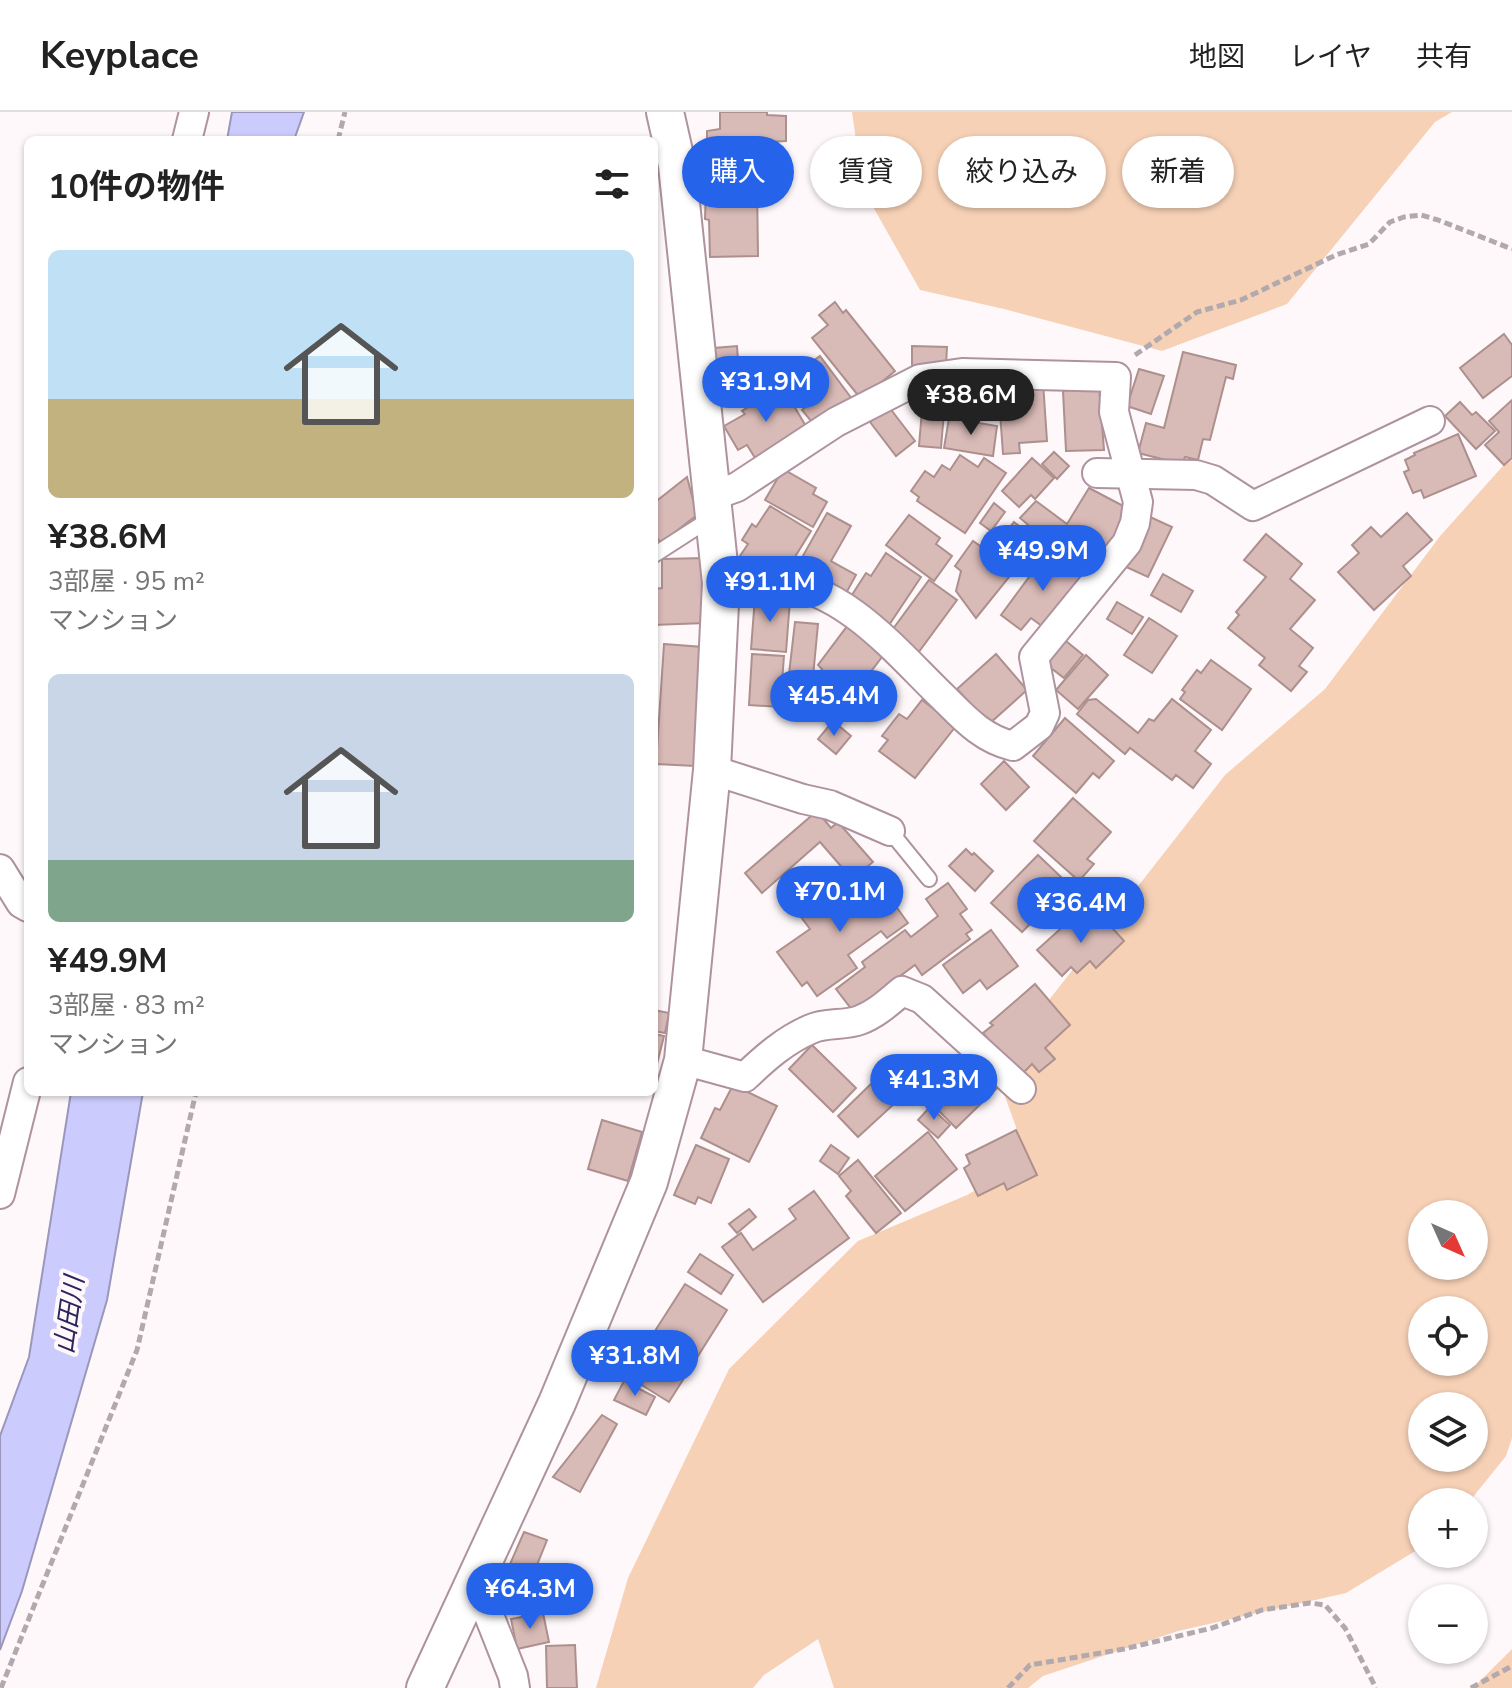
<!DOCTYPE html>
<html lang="ja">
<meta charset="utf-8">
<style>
:root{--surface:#fff;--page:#f2f2f2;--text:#222;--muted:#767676;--line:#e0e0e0;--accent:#2563eb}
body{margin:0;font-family:"Nunito Sans","Noto Sans JP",sans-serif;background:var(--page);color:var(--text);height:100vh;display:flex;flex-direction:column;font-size:30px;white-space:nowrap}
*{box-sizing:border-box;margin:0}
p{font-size:26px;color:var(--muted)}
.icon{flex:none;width:44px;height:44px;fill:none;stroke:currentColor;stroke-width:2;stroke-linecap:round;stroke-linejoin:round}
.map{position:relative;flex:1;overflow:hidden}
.details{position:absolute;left:24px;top:24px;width:634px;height:960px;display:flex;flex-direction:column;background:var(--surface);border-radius:12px;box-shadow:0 2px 6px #0004}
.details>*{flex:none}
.banner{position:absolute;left:682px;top:24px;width:710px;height:72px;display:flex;gap:16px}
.needle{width:52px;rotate:135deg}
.buttons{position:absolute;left:1408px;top:1088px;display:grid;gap:16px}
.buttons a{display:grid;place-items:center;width:80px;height:80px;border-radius:50%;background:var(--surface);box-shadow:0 2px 6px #0004;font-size:40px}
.price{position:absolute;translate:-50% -68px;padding:0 18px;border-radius:28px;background:var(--accent);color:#fff;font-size:26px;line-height:52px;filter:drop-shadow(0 2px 4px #0008)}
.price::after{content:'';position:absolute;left:50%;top:48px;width:24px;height:18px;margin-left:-12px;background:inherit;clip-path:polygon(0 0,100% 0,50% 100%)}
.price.active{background:#222;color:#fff}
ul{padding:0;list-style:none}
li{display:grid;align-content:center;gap:16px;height:424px;padding:0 24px}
li span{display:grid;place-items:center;height:248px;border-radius:12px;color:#555}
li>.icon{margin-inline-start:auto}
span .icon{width:144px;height:144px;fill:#fffc;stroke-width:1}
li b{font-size:34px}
h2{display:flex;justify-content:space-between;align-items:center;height:96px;padding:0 24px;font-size:34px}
.pill{padding:0 28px;border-radius:36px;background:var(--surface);box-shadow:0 2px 6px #0004;font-size:28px;line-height:72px}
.pill.active{background:var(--accent);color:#fff}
header{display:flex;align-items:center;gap:48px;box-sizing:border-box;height:112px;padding:0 40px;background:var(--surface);border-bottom:2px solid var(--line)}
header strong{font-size:38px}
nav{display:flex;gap:44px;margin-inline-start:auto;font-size:28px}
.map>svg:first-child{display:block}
</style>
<header>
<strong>Keyplace</strong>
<nav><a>地図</a><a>レイヤ</a><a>共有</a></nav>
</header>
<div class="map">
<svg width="1512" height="1576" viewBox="0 0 1512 1576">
<rect width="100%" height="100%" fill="#fef8fb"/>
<g fill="#f6d1b6" fill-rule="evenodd">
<polygon points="852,0 1452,0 1435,10 1287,192 1162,239 1004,197 920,178 863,77"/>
<path d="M1512,348V1326L1506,1344L1469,1390H1422V1435L1346,1481L1178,1519L1043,1564L1028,1576H834L818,1527L764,1563L753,1576H596L628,1466L729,1257L858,1129L967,1083L1028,1048L995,957L1225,663L1325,577L1441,423L1502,355ZM1422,1102H1474V1154H1422ZM1422,1198H1474V1250H1422ZM1422,1294H1474V1346H1422Z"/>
<polygon points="1512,1537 1512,1576 1469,1576 1477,1572"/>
</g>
<g fill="#cbccfd" stroke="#9a97bb" stroke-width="2">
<polygon points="232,0 304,0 294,28 227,28"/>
<polygon points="71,980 143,980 107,1188 22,1479 0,1538 0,1324 29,1245"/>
</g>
<g fill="#d8bab7" stroke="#ad908d" stroke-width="2">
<polygon points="720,0 767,0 767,3 786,4 786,29 767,30 766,43 707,43 707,19 720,17"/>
<polygon points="757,74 758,144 710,145 709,108 705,107 706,76"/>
<polygon points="835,190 843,201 846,198 895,259 861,287 812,226 828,213 819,203"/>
<polygon points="1504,222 1512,233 1512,264 1483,286 1460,256"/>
<polygon points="737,234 739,263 717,265 714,236"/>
<polygon points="912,234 947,235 946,254 912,254"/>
<polygon points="1183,240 1236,253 1233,267 1226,265 1210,328 1203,327 1198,348 1185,345 1182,352 1138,341 1146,311 1164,316"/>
<polygon points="820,244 852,287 815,314 802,298 821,283 818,279 809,285 790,259 806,247 809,252"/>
<polygon points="1139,257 1164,264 1151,302 1127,294"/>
<polygon points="1043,270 1047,329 1019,331 1020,341 1003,342 998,273"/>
<polygon points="782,274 807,316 755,346 747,333 738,338 724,314 745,302 742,299"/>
<polygon points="1099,274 1104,338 1066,339 1063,279"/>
<polygon points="923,286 945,288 941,336 919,334"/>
<polygon points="1512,288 1512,346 1504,353 1485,333 1499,320 1489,309"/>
<polygon points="1460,290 1472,303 1476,300 1495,319 1476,337 1445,304"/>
<polygon points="889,295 915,329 896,344 870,310"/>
<polygon points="949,306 997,314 993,344 944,336"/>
<polygon points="1458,322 1476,364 1424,386 1421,378 1413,381 1404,360 1409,358 1405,348 1415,343 1414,341"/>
<polygon points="1054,340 1069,354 1057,367 1042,352"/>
<polygon points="960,343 978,355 984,346 1006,361 965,421 917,389 919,385 911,379 925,359 934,365 942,353 950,358"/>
<polygon points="1032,346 1054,366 1035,387 1031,383 1019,395 1002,379"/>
<polygon points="783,357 816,376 813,382 827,390 813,415 765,388"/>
<polygon points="687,365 697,403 661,431 654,422 654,391"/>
<polygon points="1089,376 1129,397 1094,461 1062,442 1020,406 1036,389 1067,412"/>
<polygon points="994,391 1005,400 991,419 980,411"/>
<polygon points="770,394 811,419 783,464 761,450 756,459 738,447 748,432 742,428 752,412 756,415"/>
<polygon points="827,401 851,414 831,449 856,463 844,485 795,458"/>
<polygon points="1407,401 1432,428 1403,454 1411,464 1374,498 1338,460 1359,441 1352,433 1371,415 1381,425"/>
<polygon points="909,403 940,426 936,432 952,444 934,469 886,433"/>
<polygon points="1148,404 1172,415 1148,465 1124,454"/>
<polygon points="1014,410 1038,429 976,506 956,479 961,459 955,454 973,429 990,441"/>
<polygon points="1266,422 1302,452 1290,467 1315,488 1290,517 1313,536 1299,554 1307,560 1291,579 1259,553 1265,546 1228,516 1239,503 1236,500 1266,465 1244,448"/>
<polygon points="1049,438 1084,464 1046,517 1031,506 1021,518 1001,503"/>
<polygon points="886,441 921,465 889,513 850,486 866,461 871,464"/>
<polygon points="704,446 705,511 654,513 654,477 662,476 662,447"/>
<polygon points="1163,462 1193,479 1181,500 1151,483"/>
<polygon points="929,468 957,488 918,541 890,521"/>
<polygon points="755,485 790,488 786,540 751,537"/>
<polygon points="1117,490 1143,505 1132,522 1107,507"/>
<polygon points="1149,506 1177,524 1152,561 1124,543"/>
<polygon points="795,510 818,512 813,565 789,562"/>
<polygon points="848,513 885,541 847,591 830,578 824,587 809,575 822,557 818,553"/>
<polygon points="1061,525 1083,543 1064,566 1042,549"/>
<polygon points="664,532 703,535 695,654 656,652"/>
<polygon points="752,542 784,544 780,595 749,593"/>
<polygon points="996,542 1027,578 989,612 957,577"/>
<polygon points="1086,543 1108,563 1078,597 1056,578"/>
<polygon points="1211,548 1251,577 1222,618 1180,587 1185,580 1182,578 1197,558 1201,561"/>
<polygon points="1096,587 1138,621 1149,607 1154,609 1172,587 1211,618 1195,639 1211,652 1193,676 1176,663 1172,668 1130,636 1125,642 1077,602 1088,588"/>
<polygon points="922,588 956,614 915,666 879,639 888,628 882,624 899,602 907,607"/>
<polygon points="1065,606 1114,649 1099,666 1093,661 1076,681 1033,644"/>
<polygon points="833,609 851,624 836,642 818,627"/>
<polygon points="1004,649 1029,675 1006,698 981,672"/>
<polygon points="1073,686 1111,720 1087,747 1094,752 1079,769 1034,729"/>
<polygon points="817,699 831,716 838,710 873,750 852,767 820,730 762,781 745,761"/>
<polygon points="966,737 972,743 974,741 993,759 975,779 949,754"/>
<polygon points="1038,743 1084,787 1063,810 1047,795 1022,820 991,791"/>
<polygon points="874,764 908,811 887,826 881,819 848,843 857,856 817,884 807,870 802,874 777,840 810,817 801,805 851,770 856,777"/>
<polygon points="948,771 967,797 960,802 972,818 966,822 970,827 922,863 915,853 853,899 836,877 865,855 862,850 905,818 911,825 938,804 926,787"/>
<polygon points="1097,799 1124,829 1096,856 1090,849 1077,861 1071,855 1062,864 1037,838 1067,811 1069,813 1078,805 1084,812"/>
<polygon points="991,818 1018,854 987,877 980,868 963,881 943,853"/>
<polygon points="1035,872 1070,913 1045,936 1055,947 1039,960 1032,952 1020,964 983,921 993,913 990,911"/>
<polygon points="654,898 669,901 665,921 654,919"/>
<polygon points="654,922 664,924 654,964"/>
<polygon points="812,933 856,976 833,1000 789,957"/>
<polygon points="969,939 1001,972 956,1016 936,996 961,971 949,958"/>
<polygon points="874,969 895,991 858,1025 838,1004"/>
<polygon points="733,973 777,994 749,1050 701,1026 715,996 720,998"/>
<polygon points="930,995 950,1013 938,1026 918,1008"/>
<polygon points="602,1008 642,1020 628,1069 588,1057"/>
<polygon points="1016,1018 1037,1063 1007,1078 1004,1071 978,1084 964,1056 970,1052 966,1043"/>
<polygon points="928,1020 957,1057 905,1099 875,1064"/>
<polygon points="696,1033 729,1047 711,1091 698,1085 695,1092 674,1083"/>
<polygon points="831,1033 849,1046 838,1062 820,1049"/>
<polygon points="858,1048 901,1101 876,1121 846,1084 851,1079 839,1064"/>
<polygon points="814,1079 849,1126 763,1190 722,1135 741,1121 753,1138 796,1107 789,1097"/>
<polygon points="749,1097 756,1105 737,1121 729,1112"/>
<polygon points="700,1142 733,1163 721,1182 688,1160"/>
<polygon points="685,1172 727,1198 669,1290 632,1267 644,1247 639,1244"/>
<polygon points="624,1269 655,1285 646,1303 614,1288"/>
<polygon points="602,1303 617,1312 580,1380 553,1365"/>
<polygon points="524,1420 547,1428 535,1458 541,1497 513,1502 507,1459"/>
<polygon points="543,1501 549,1530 517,1537 511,1507"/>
<polygon points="575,1533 577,1576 547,1576 546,1534"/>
</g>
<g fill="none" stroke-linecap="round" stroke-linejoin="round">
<g stroke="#ae939e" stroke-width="18">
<g id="service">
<polyline points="654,443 713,405"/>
<polyline points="890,719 929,767"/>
</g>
</g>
<g stroke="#ae939e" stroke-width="32">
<g id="minor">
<polyline points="187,28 194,0"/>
<polyline points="1097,361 1196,363 1213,368 1253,394 1430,309"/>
<path d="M712,384L737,375L836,310L920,267L962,261L1116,265L1114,300L1138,390L1135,411L1127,431L1034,545L1045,601L1039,614L1013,634C983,627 965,607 944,586C897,541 846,476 776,470C758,469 739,471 721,471"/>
<polyline points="712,658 803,687 830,693 890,719"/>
<polyline points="0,757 21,791 28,795"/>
<path d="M683,948L745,965C765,946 785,928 811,917C826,910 845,914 860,908C876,902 889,890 902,879L922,887L1021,977"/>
<polyline points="0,1082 28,970"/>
<polyline points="475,1468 513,1564 515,1576"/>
</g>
</g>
<g stroke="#ae939e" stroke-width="40">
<polyline id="tertiary" points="425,1576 557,1291 649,1070 683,948 712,658 721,471 677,53 665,0"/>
</g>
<g stroke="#b1a9ad" stroke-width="5" stroke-dasharray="8 4" stroke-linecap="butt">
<polyline points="338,28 345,0"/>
<polyline points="1135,243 1197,200 1241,188 1336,143 1369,132 1390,110 1404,105 1421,103 1438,108 1512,137"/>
<polyline points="1,1576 137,1238 196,980"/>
<polyline points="1008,1576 1030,1553 1124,1537 1212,1516 1262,1498 1310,1491 1325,1493 1345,1516 1376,1576"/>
<polyline points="1471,1576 1512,1554"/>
</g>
<use href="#service" stroke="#fff" stroke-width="14"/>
<use href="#minor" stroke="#fff" stroke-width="28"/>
<use href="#tertiary" stroke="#fff" stroke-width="36"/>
</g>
<g text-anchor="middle" stroke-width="8" stroke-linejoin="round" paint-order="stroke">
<g font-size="26" font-style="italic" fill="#2a255d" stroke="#fef8fb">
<text transform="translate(69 1203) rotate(-82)" y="9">山田川</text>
</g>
</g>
</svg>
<div class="buttons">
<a><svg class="needle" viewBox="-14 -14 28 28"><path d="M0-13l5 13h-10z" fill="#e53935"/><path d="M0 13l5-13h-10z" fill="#767676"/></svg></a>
<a><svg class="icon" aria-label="locate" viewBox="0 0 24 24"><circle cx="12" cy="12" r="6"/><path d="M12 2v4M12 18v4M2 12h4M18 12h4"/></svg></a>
<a><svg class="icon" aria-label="layers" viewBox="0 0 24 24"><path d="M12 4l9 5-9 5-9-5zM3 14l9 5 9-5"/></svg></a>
<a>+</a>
<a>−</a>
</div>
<b class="price" style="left:766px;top:312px">¥31.9M</b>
<b class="price active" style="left:971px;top:325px">¥38.6M</b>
<b class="price" style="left:1043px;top:481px">¥49.9M</b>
<b class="price" style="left:770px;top:512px">¥91.1M</b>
<b class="price" style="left:834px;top:626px">¥45.4M</b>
<b class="price" style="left:840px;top:822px">¥70.1M</b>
<b class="price" style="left:1081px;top:833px">¥36.4M</b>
<b class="price" style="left:934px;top:1010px">¥41.3M</b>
<b class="price" style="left:635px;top:1286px">¥31.8M</b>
<b class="price" style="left:530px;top:1519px">¥64.3M</b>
<div class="banner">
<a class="pill active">購入</a>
<a class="pill">賃貸</a>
<a class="pill">絞り込み</a>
<a class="pill">新着</a>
</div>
<section class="details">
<h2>10件の物件<svg class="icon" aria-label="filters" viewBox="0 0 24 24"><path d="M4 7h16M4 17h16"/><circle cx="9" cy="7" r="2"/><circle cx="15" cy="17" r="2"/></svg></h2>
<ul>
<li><span style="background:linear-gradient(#bfe0f5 60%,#c2b280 0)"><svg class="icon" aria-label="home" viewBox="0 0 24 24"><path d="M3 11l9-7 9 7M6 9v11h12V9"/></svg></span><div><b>¥38.6M</b><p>3部屋 · 95 m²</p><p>マンション</p></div></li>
<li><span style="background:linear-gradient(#c9d6e8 75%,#7fa58c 0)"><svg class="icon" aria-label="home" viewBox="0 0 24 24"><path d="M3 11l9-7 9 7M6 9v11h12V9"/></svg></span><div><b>¥49.9M</b><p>3部屋 · 83 m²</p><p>マンション</p></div></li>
</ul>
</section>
</div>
